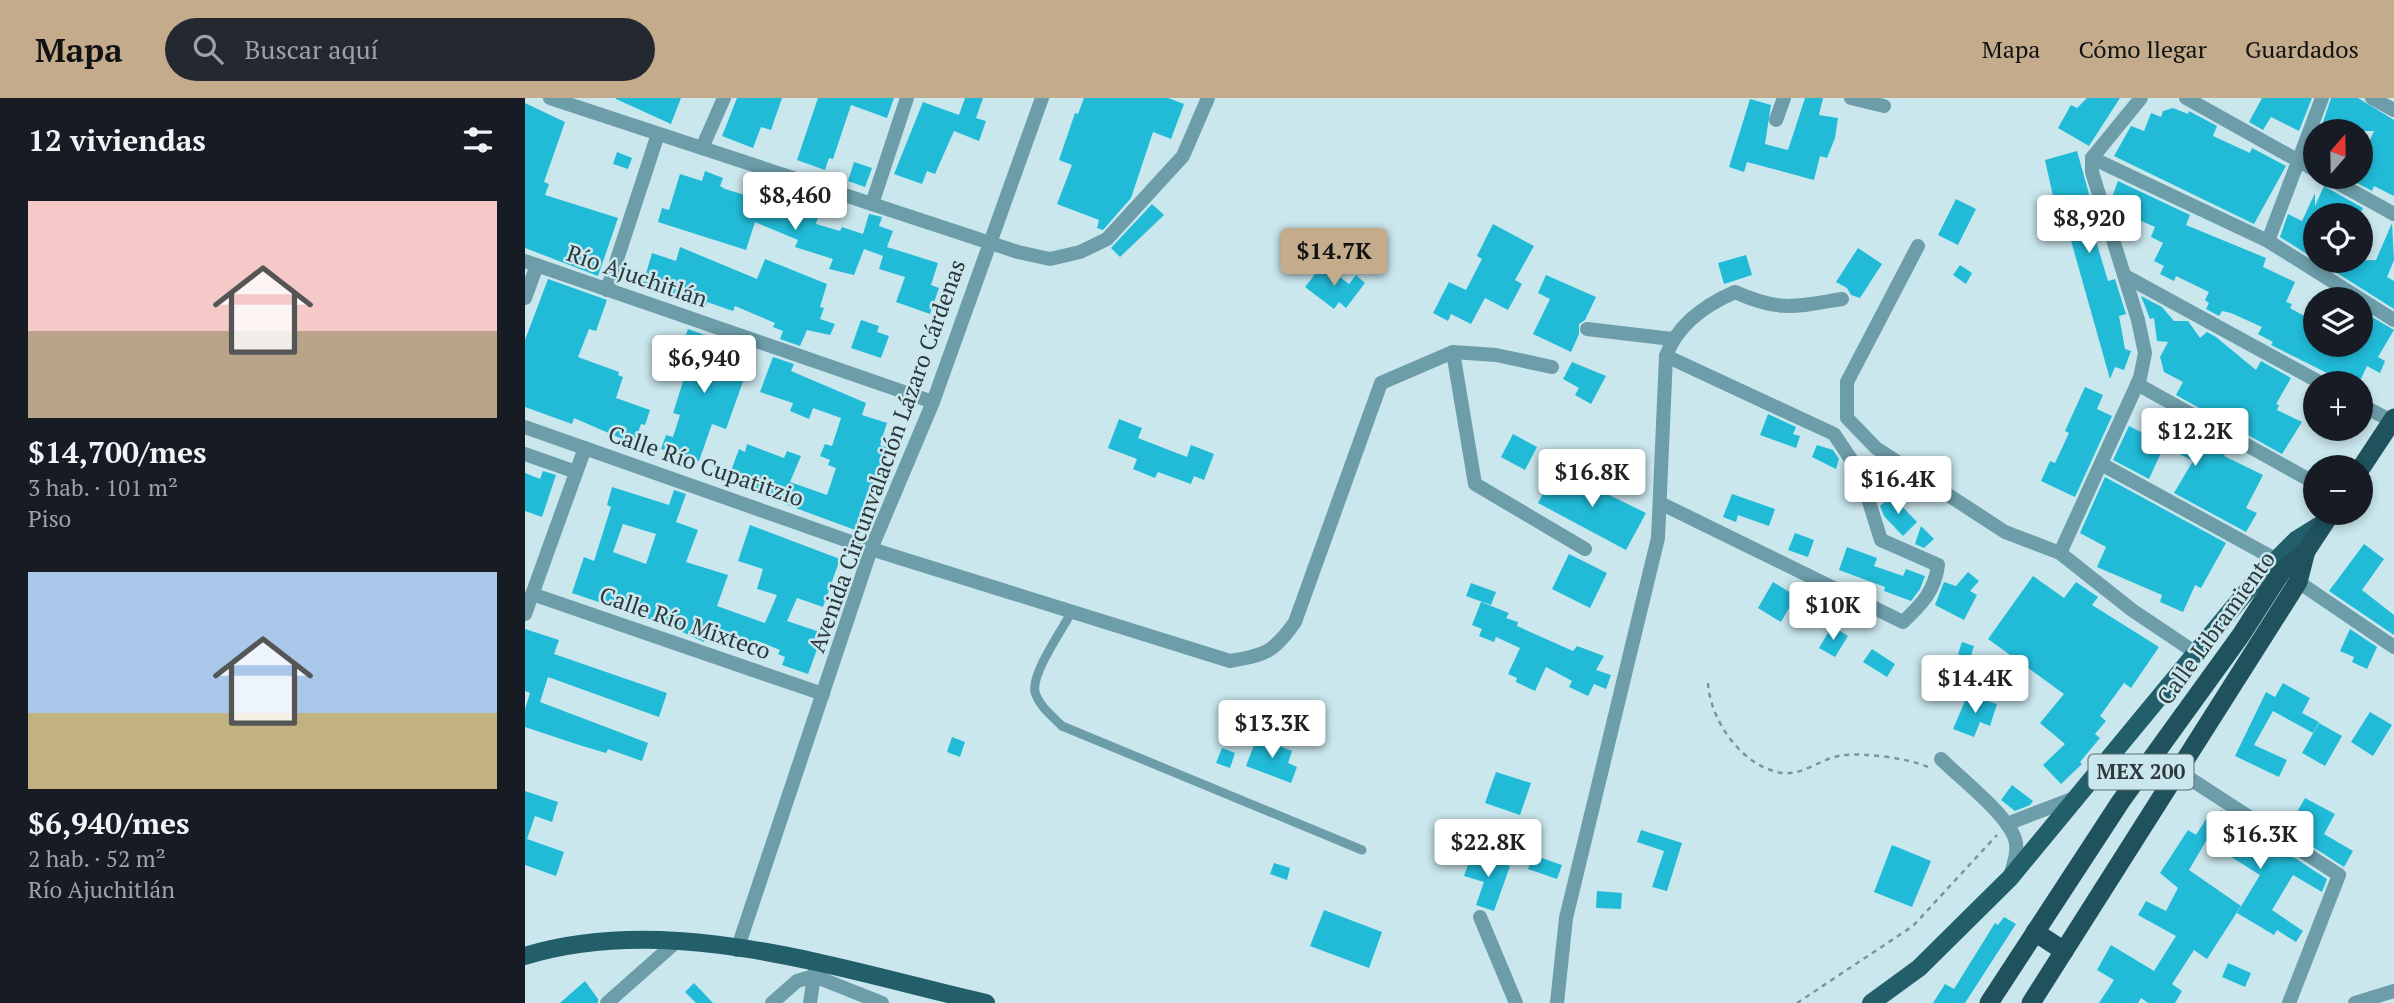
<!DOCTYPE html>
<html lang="es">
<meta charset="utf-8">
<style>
:root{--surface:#171b24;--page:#242831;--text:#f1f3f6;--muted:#9ea1a6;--accent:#c4ab8c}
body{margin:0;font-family:"PT Serif",serif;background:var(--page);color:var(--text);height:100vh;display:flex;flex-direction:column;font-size:26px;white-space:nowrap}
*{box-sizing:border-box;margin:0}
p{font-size:23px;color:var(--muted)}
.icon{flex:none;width:38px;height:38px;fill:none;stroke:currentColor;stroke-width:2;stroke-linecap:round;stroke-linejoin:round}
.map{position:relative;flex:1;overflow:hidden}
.side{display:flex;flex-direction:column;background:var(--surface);width:525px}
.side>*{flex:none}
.needle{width:46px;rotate:20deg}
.tools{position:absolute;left:1778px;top:21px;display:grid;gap:14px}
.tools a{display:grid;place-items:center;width:70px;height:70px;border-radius:50%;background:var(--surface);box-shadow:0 4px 10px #0003;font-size:35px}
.price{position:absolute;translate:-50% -60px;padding:0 16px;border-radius:7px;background:#fff;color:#222;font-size:23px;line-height:46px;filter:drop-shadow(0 2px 4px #0008)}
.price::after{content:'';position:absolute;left:50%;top:42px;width:21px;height:16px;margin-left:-10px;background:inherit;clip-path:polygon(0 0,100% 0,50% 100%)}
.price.selected{background:var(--accent);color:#111}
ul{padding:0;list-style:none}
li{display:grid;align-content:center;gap:14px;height:371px;padding:0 28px}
li span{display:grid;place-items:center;height:217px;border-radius:0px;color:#555}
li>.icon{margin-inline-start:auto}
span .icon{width:126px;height:126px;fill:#fffc;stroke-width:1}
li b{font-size:30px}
h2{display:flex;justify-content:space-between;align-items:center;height:84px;padding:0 28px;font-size:30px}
header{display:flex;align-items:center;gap:42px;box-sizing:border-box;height:98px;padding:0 35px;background:var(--accent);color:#111}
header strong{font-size:33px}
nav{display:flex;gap:38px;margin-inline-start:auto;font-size:24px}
.search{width:490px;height:63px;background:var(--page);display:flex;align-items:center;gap:18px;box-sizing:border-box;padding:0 24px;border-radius:38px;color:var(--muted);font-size:26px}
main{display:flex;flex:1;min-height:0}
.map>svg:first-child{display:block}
</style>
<header>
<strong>Mapa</strong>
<div class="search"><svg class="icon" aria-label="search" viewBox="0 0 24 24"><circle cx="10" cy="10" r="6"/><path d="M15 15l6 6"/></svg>Buscar aquí</div>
<nav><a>Mapa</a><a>Cómo llegar</a><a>Guardados</a></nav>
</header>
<main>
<section class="side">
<h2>12 viviendas<svg class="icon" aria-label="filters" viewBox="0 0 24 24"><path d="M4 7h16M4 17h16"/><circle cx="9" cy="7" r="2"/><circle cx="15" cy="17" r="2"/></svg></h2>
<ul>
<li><span style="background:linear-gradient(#f6c9c9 60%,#b9a48a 0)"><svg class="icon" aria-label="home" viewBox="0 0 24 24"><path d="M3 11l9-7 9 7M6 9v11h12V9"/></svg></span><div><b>$14,700/mes</b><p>3 hab. · 101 m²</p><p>Piso</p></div></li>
<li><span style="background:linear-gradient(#a9c7e8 65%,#c2b280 0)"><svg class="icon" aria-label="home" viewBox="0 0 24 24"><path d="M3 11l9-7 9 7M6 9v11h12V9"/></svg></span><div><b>$6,940/mes</b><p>2 hab. · 52 m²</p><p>Río Ajuchitlán</p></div></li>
</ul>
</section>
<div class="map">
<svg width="1869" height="905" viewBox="0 0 1869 905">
<rect width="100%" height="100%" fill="#cae7ee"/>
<g fill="#21bbd8" fill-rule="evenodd">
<polygon points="156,0 146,26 91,1 91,0"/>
<polygon points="212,0 257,0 246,32 236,29 228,50 197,38"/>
<polygon points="293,0 369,0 362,20 326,7 308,61 304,60 300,72 272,62"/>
<polygon points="440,0 458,0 451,20 461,23 454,43 429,33 410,76 402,73 397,86 369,76 398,4 434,17"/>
<polygon points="559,0 643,0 659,6 646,41 628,34 606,100 578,132 572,130 574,122 532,106 547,67 534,62 550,15 553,16"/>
<polygon points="1280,0 1298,0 1294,17 1313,20 1310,40 1302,60 1295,58 1289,82 1222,64 1219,74 1204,69 1225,1 1246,7 1240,46 1263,52"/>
<polygon points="1562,0 1595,0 1564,48 1533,30 1546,7 1552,10"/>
<polygon points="1737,0 1787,0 1774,33 1746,19 1738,32 1724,24"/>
<polygon points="1806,0 1833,0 1869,22 1869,98 1849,88 1847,93 1821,79 1836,79 1836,63 1849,33 1817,33 1798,24"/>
<polygon points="0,5 40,24 19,84 24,86 20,97 93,120 73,178 0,150"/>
<polygon points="1648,10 1663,16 1664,13 1692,28 1688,38 1725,55 1727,50 1761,68 1729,126 1589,58 1606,28 1619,33 1626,15 1636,19 1638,13"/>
<polygon points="1552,53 1571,121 1565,123 1583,183 1590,181 1601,216 1594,218 1600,251 1606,253 1599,272 1590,269 1585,281 1545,139 1540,140 1531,112 1520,62"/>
<polygon points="92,54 107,60 103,71 88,66"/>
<polygon points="329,64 347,70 340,89 323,83"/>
<polygon points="180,73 198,80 195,88 200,91 233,101 239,80 253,85 248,102 258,105 256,110 280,118 284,105 296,109 291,126 315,133 317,129 338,136 344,116 357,119 354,128 368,133 362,149 413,165 406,187 414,190 405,216 371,204 380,179 354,171 358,158 339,151 329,177 304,171 308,161 270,149 273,142 230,124 221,152 133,124 137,110 144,112 155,76 177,83"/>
<polygon points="1593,83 1665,117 1661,127 1741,160 1738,169 1770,184 1761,204 1767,206 1765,210 1790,224 1790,247 1836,247 1836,225 1842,216 1869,232 1853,259 1860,263 1855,275 1842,268 1834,285 1812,280 1746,247 1748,244 1733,236 1737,229 1706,215 1697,213 1694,218 1681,211 1684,205 1680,202 1684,194 1651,178 1649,183 1635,176 1639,168 1629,163 1638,145 1626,139 1630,129 1589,111 1586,102"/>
<polygon points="1799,88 1838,110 1835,117 1790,117 1790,161 1755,139 1763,116 1777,123 1790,95 1790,108"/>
<polygon points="1431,101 1451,111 1433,147 1413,137"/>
<polygon points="627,106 639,117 595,159 586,150"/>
<polygon points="1867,125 1869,162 1862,179 1869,183 1869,211 1793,163 1851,162"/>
<polygon points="968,126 1009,148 990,182 997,186 983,212 960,200 946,226 926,216 923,223 908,215 924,184 941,192 957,161 952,158"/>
<polygon points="155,149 232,181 240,161 302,186 295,209 299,210 295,221 310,226 305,237 282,232 275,248 255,241 258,233 248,229 250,225 210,208 208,213 182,204 180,210 118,186 127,155 151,163"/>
<polygon points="1333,150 1357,166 1335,200 1326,197 1322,190 1311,184"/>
<polygon points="1221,157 1227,177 1199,186 1193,165"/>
<polygon points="798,166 824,186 831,177 840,185 821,210 814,204 809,211 780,189"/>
<polygon points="1435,167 1447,175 1441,186 1428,177"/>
<polygon points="1021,177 1071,199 1060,222 1054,226 1054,236 1046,254 1008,236 1025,201 1013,195"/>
<polygon points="23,181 82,202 71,233 64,231 53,259 94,274 93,277 98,279 91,300 125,312 120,327 116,326 109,346 49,320 47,326 0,309 0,242"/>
<polygon points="1616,198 1637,209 1649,223 1663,223 1675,240 1682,234 1691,239 1731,272 1736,263 1766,280 1751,306 1754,307 1752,312 1777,324 1757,356 1651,297 1658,284 1639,274 1635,259 1643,244 1632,243 1629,220 1625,221"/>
<polygon points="336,222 354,228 352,234 364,238 356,260 326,250"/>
<polygon points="163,231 199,244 194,257 217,265 214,276 220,278 201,331 187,326 174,363 136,351 141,337 148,339 155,317 148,315 167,255 156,251"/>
<polygon points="248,259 269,266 266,273 341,305 337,317 362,325 355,347 365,351 333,433 227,394 229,388 212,381 214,376 206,373 214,351 220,354 222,346 259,360 262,353 276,358 265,384 302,397 311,370 303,367 305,362 295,358 300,346 307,348 316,320 288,310 284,321 265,313 268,305 235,294"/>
<polygon points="1047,264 1081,278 1066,306 1050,297 1054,290 1038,281"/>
<polygon points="1560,289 1578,297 1572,311 1587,318 1550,399 1516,383 1525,363 1530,365 1544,335 1540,333"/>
<polygon points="1637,311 1704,348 1699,358 1738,377 1721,410 1732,415 1721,434 1649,395 1668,363 1639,348 1624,381 1588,362 1604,328 1624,338"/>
<polygon points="1243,316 1271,329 1268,336 1275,338 1271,350 1235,337"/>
<polygon points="594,321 617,330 613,340 662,359 666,347 689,356 679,382 669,378 666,386 633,374 630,380 608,371 612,361 583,350"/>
<polygon points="988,336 1012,349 1000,372 976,359"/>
<polygon points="1292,347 1308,352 1314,361 1311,371 1287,359"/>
<polygon points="1031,371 1121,415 1101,452 1013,405"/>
<polygon points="18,373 31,377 17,419 0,413 0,375 15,381"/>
<polygon points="1580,379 1701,445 1676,490 1670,487 1658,514 1635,504 1637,497 1572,469 1581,449 1555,435"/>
<path d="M87,389L144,407L149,392L161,396L151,424L173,432L161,464L203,477L192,508L240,525L252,497L232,491L238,471L213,463L225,427L315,461L298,509L272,500L262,523L298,535L283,576L257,567L260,559L253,556L255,552L230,542L227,550L183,534L179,544L142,527L47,495L59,459L69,463L86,409L82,407ZM98,426L131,436L121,466L88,454Z"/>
<polygon points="1207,396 1250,411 1244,428 1213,417 1211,424 1198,419"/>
<polygon points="1367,398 1392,424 1378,438 1359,418 1355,408"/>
<polygon points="1396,428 1409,441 1399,450 1390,446"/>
<polygon points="1270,435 1289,442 1283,459 1263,452"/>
<polygon points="1839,446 1859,461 1837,492 1869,517 1869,537 1804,493"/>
<polygon points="1322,449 1352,460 1349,468 1378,478 1381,471 1400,478 1395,491 1386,503 1359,493 1360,489 1314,472"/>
<polygon points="1044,456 1082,475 1065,510 1027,491"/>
<polygon points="1443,474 1454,483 1445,493 1452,497 1439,522 1410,507 1419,484 1431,488"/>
<polygon points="1508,478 1539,500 1551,484 1573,499 1567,507 1634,549 1606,590 1599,585 1575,618 1581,623 1570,636 1575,640 1555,664 1557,666 1536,686 1518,667 1540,646 1515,625 1539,596 1463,541"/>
<polygon points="1248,484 1271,498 1256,524 1233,510"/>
<polygon points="946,485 971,494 966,507 941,498"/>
<polygon points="956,504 984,515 981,520 993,524 992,528 1048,553 1052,548 1079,558 1071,572 1086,577 1081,591 1069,586 1063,598 1044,589 1047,583 1021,569 1010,593 991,584 992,580 983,576 995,550 971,539 969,544 954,538 957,531 947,527"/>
<polygon points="1307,528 1323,538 1310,559 1294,550"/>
<polygon points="0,531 34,542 29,556 142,595 134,619 23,579 15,604 123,645 117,663 83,651 81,655 54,647 0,629 0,611 5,595 0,593"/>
<polygon points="1825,531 1852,549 1842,571 1827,564 1829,559 1815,553"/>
<polygon points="1437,544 1449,548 1445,561 1433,556"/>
<polygon points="1347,551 1370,566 1362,579 1338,564"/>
<polygon points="1758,585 1785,600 1777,615 1794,624 1788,635 1748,613 1729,647 1762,662 1754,679 1710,658 1741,594 1750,599"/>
<polygon points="1443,596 1472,606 1465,628 1455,624 1449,639 1428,631"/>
<polygon points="1845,614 1867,627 1848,658 1826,644"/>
<polygon points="1794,625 1817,638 1800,668 1777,655"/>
<polygon points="427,639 440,644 435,659 422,654"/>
<polygon points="732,639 767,653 763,665 772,669 766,685 721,668"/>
<polygon points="697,650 710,655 705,670 691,665"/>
<polygon points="971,674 1006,685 995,717 960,705"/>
<polygon points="1487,687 1508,703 1505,707 1490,713 1476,702"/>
<polygon points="0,693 33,704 27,724 10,718 2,741 39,754 31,778 0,767"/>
<polygon points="1780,700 1810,716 1799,736 1828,753 1819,769 1762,732"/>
<polygon points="1696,712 1802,781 1797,794 1768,777 1747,812 1778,833 1771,844 1752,832 1749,837 1712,815 1735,777 1671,737 1683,718 1689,722"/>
<polygon points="1116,732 1157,745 1142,793 1127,789 1139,753 1112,744"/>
<polygon points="1663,732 1681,743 1664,772 1716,808 1682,861 1669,852 1647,886 1657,893 1650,905 1623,905 1616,900 1613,905 1574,905 1589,882 1572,872 1586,847 1629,873 1651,838 1613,817 1621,803 1641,813 1653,790 1635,775"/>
<polygon points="1367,747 1406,763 1387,809 1349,794"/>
<polygon points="947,755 985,768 969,813 951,807 959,784 939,778"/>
<polygon points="1008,757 1037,767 1032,781 1003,771"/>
<polygon points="749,765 765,770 762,782 745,776"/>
<polygon points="1072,793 1097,795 1096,811 1071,810"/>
<polygon points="799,812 857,834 844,870 785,848"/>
<polygon points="1479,819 1491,826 1440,905 1408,905 1420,886 1429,891 1470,825 1473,827"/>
<polygon points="1703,865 1726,875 1720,889 1697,879"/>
<polygon points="60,883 73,901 73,905 35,905"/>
<polygon points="169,885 188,905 171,905 160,894"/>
</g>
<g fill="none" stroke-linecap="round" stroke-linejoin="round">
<g stroke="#7f9498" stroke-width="2.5" stroke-dasharray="5 5" stroke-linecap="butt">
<path d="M1183,585C1185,622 1217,669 1257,675C1278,678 1298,659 1319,657C1341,655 1383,660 1403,669"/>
<polyline points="1272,905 1388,828 1472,737"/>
</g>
<path stroke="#6c9da9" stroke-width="9" d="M547,513C538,531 506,575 510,594C514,608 527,618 537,628L837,752"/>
<g stroke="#6c9da9" stroke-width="14">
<polyline points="25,0 493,154 525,161 555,154 582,141 658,58 683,0"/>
<polyline points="1326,0 1359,8"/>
<polyline points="1661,0 1790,72"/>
<polyline points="1847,0 1869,12"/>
<polyline points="1251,22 1259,0"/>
<polyline points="177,50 199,0"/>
<polyline points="1567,60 1743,143 1869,222"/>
<polyline points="1802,79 1869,116"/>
<polyline points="347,106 382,0"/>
<polyline points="1743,143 1797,0"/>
<polyline points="1393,148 1322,284 1322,320 1351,350 1480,434 1535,455 1607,512 1671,555"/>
<polyline points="0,163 408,304"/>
<polyline points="1600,178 1796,285"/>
<polyline points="82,192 133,36"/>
<polyline points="0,200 12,167"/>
<polyline points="1062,231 1147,241"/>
<polyline points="928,254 950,386 1060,451"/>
<polyline points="1612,286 1790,385"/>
<polyline points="1836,307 1867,323"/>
<path d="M0,329L346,451L705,563C741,557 749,554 770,524L856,285L928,254L971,257L1027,269"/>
<polyline points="0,356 51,374"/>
<polyline points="1578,367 1750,461"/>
<path d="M1135,405L1378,524C1396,507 1410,493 1413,467L1356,442L1335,375L1309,336L1141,258"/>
<polyline points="1535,455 1615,280 1620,255 1613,222 1567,74 1567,60 1616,0"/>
<polyline points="1766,479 1869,549"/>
<polyline points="7,496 298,596"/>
<polyline points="0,516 60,350"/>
<path d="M1416,661C1435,680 1482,716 1490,741C1494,753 1488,767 1485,779"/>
<polyline points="1653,673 1814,777 1764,905"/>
<polyline points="1482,726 1552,699"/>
<polyline points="955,819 991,905"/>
<polyline points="82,905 151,844"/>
<polyline points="247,905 272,883 289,878 357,905"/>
<polyline points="285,905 290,871"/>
<path d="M1032,905L1041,820L1133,440L1141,258C1152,227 1180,207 1210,194C1255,214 1269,209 1317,201"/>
</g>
<g stroke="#6c9da9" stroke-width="14">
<polyline points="212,852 346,451 408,304 517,0"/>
<polyline points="1830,905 1869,893"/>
</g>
<g stroke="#235e6b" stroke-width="18">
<path d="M0,858C146,813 317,872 461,905"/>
<polyline points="1346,905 1394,870 1485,780 1731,482 1771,442 1800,424"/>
</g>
<g stroke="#1f525d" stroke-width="19">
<polyline points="1836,370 1869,320"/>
<polyline points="1510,834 1539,853"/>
<polyline points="1464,905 1596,703 1716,537 1757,473 1781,453 1806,415"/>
<polyline points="1506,905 1773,484 1781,453"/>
</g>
</g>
<g text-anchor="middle" stroke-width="5" stroke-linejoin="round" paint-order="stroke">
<rect fill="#cae7ee" stroke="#5b6c70" stroke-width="2" x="1563.5" y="656.5" width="105" height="35" rx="5"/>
<g font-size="21" font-weight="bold" fill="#2c383a">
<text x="1616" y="681">MEX 200</text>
</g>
<g font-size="23" fill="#2c383a" stroke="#cae7ee">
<text transform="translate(112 178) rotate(19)" y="8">Río Ajuchitlán</text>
<text transform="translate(362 358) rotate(-70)" y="8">Avenida Circunvalación Lázaro Cárdenas</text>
<text transform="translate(181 368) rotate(19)" y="8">Calle Río Cupatitzio</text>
<text transform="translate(160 525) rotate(19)" y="8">Calle Río Mixteco</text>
<text transform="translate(1691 530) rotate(-54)" y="8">Calle Libramiento</text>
</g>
</g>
</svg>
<div class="tools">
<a><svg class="needle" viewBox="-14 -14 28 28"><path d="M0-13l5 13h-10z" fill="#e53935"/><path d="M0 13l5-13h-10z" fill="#9ea1a6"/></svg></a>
<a><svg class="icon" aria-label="locate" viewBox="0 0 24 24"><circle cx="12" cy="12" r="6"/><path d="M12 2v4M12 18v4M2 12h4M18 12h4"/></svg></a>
<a><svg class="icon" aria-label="layers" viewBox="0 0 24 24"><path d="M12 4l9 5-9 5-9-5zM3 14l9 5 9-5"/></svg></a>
<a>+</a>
<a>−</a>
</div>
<b class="price" style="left:270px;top:134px">$8,460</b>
<b class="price" style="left:1564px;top:157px">$8,920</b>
<b class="price selected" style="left:809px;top:190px">$14.7K</b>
<b class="price" style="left:179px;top:297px">$6,940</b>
<b class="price" style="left:1670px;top:370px">$12.2K</b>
<b class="price" style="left:1067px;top:411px">$16.8K</b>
<b class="price" style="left:1373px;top:418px">$16.4K</b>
<b class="price" style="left:1308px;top:544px">$10K</b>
<b class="price" style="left:1450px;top:617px">$14.4K</b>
<b class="price" style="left:747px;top:662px">$13.3K</b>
<b class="price" style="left:1735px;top:773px">$16.3K</b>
<b class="price" style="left:963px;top:781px">$22.8K</b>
</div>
</main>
